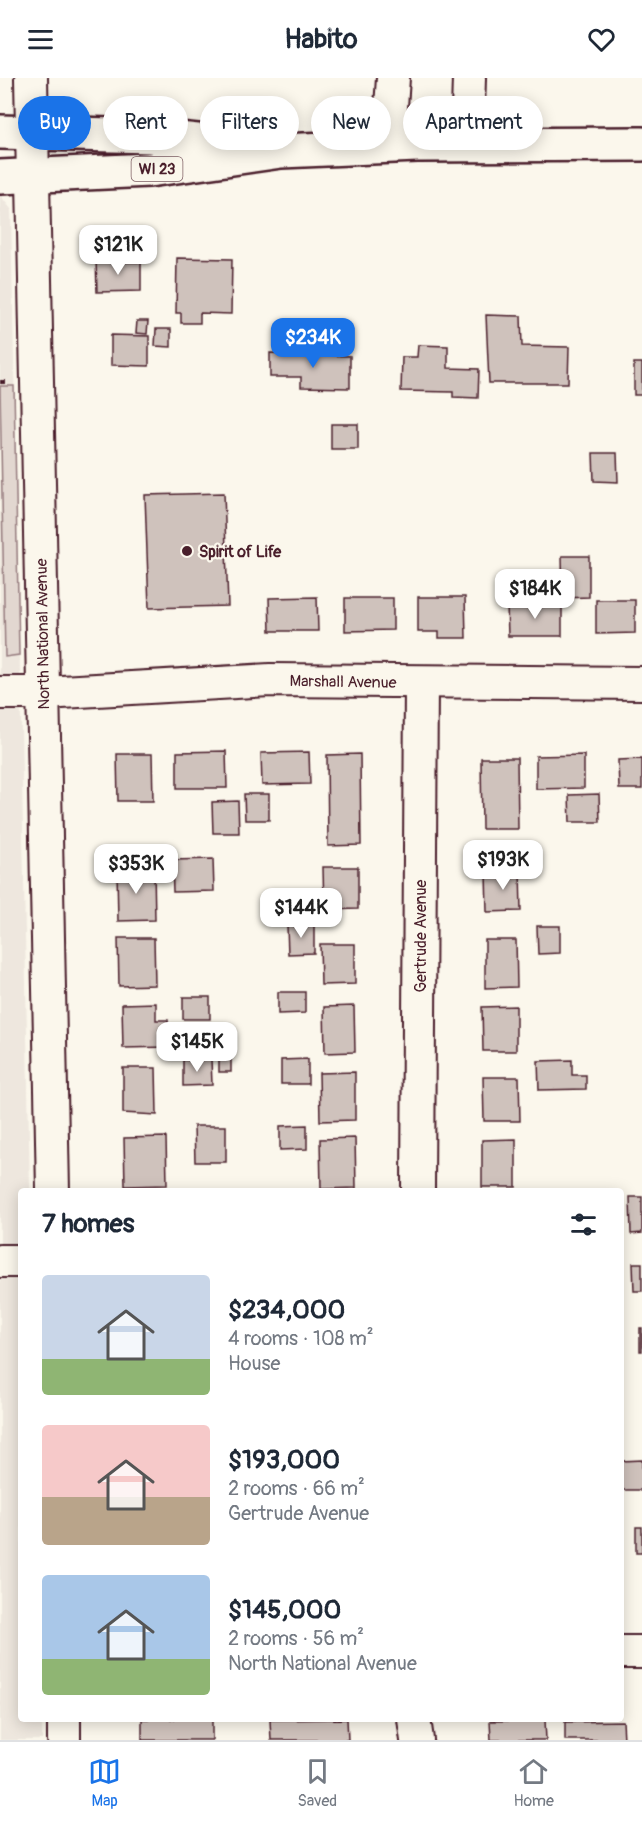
<!DOCTYPE html>
<meta charset="utf-8">
<style>
:root{--surface:#fff;--page:#f6f6f7;--text:#1f2937;--muted:#747a83;--line:#e0e1e3;--accent:#1a73e8}
body{margin:0;font-family:Pangolin,sans-serif;background:var(--page);color:var(--text);height:100vh;display:flex;flex-direction:column;font-size:22px;white-space:nowrap}
*{box-sizing:border-box;margin:0}
p{font-size:20px;color:var(--muted)}
.icon{flex:none;width:33px;height:33px;fill:none;stroke:currentColor;stroke-width:2;stroke-linecap:round;stroke-linejoin:round}
.map{position:relative;flex:1;overflow:hidden}
.drawer{position:absolute;left:18px;top:1110px;width:606px;height:534px;display:flex;flex-direction:column;background:var(--surface);border-radius:6px;box-shadow:0 3px 15px #0003}
.drawer>*{flex:none}
.guide{position:absolute;left:18px;top:18px;width:606px;height:54px;display:flex;gap:12px}
.price{position:absolute;translate:-50% -51px;padding:0 14px;border-radius:12px;background:#fff;color:#222;font-size:20px;line-height:39px;filter:drop-shadow(0 2px 3px #0008)}
.price::after{content:'';position:absolute;left:50%;top:36px;width:18px;height:14px;margin-left:-9px;background:inherit;clip-path:polygon(0 0,100% 0,50% 100%)}
.price.current{background:var(--accent);color:#fff}
ul{padding:0;list-style:none}
li{display:flex;align-items:center;gap:18px;height:150px;padding:0 24px}
li span{display:grid;place-items:center;flex:none;width:168px;height:120px;border-radius:6px;color:#555}
li>.icon{margin-inline-start:auto}
span .icon{width:72px;height:72px;fill:#fffc;stroke-width:1}
li b{font-size:26px}
h2{display:flex;justify-content:space-between;align-items:center;height:72px;padding:0 24px;font-size:26px}
.pill{padding:0 21px;border-radius:27px;background:var(--surface);box-shadow:0 3px 15px #0003;font-size:21px;line-height:54px}
.pill.current{background:var(--accent);color:#fff}
header{display:flex;justify-content:space-between;align-items:center;height:78px;padding:0 24px;background:var(--surface);font-size:27px;font-weight:800}
.dock{display:flex;justify-content:space-around;align-items:center;height:84px;border-top:2px solid var(--line);background:var(--surface);font-size:16px;color:var(--muted)}
.dock a{display:grid;justify-items:center;gap:3px}
.dock .current{color:var(--accent)}
.map>svg:first-child{display:block}
</style>
<header><svg class="icon" aria-label="menu" viewBox="0 0 24 24"><path d="M4 6h16M4 12h16M4 18h16"/></svg>Habito<svg class="icon" aria-label="heart" viewBox="0 0 24 24"><path d="M12 20l-8-8c-3-5 5-10 8-4 3-6 11-1 8 4z"/></svg></header>
<div class="map">
<svg width="642" height="1662" viewBox="0 0 642 1662">
<rect width="100%" height="100%" fill="#fbf7ec"/>
<filter id="ink" filterUnits="userSpaceOnUse"><feTurbulence type="fractalNoise" baseFrequency=".0167" numOctaves="2"/><feDisplacementMap in="SourceGraphic" scale="12" xChannelSelector="R" yChannelSelector="G"/><feConvolveMatrix kernelMatrix="1 2 1 2 8 2 1 2 1" color-interpolation-filters="sRGB"/></filter>
<g filter="url(#ink)">
<polygon fill="#eee7de" points="0,117 11,131 30,1113 21,1113 21,1641 42,1641 42,1662 0,1662"/>
<polygon fill="#e2d7d0" stroke="#967b7e" stroke-width="1.5" points="0,308 14,308 19,577 5,579"/>
<g fill="#cfc2bc" stroke="#4a1f2b" stroke-width="1.5">
<polygon points="113,180 113,184 141,184 141,213 97,214 96,181"/>
<polygon points="177,180 232,181 231,236 200,235 200,245 181,245 181,235 176,235"/>
<polygon points="486,237 521,238 522,268 569,269 568,305 489,305"/>
<polygon points="137,243 148,243 147,256 136,255"/>
<polygon points="156,251 171,251 171,269 155,268"/>
<polygon points="111,257 149,258 149,288 111,287"/>
<polygon points="418,267 448,268 448,290 479,291 478,320 453,319 453,314 401,313 402,279 417,279"/>
<polygon points="270,275 350,278 350,310 301,309 301,299 270,299"/>
<rect x="634" y="285" width="8" height="32"/>
<rect x="331" y="346" width="27" height="25"/>
<polygon points="593,375 617,375 618,404 594,403"/>
<polygon points="224,415 228,528 149,530 145,417"/>
<polygon points="562,478 589,478 589,519 563,520"/>
<polygon points="317,519 318,553 270,553 269,520"/>
<polygon points="418,519 465,519 466,560 439,560 439,554 418,554"/>
<polygon points="345,520 393,520 393,552 345,553"/>
<polygon points="596,522 635,522 635,555 596,556"/>
<polygon points="507,526 562,526 562,558 508,558"/>
<polygon points="226,673 227,710 177,710 177,674"/>
<polygon points="309,674 310,706 262,707 261,675"/>
<polygon points="117,676 152,676 153,723 118,723"/>
<polygon points="360,676 361,767 328,768 327,677"/>
<polygon points="584,677 584,710 536,711 536,678"/>
<polygon points="481,680 517,680 518,751 482,751"/>
<polygon points="642,681 642,711 619,711 618,682"/>
<polygon points="244,716 269,716 269,742 245,742"/>
<polygon points="599,716 600,744 570,744 569,717"/>
<polygon points="238,723 239,755 213,755 212,724"/>
<polygon points="213,781 214,813 173,814 172,782"/>
<polygon points="323,789 358,789 358,831 324,832"/>
<polygon points="117,792 154,792 155,842 118,843"/>
<polygon points="520,793 521,833 487,834 486,794"/>
<polygon points="288,823 313,823 314,847 287,848"/>
<polygon points="314,847 314,875 288,876 287,848"/>
<polygon points="537,848 560,848 560,875 538,876"/>
<polygon points="118,860 154,860 155,907 119,908"/>
<polygon points="485,862 516,862 517,909 485,910"/>
<polygon points="320,866 355,866 355,906 321,907"/>
<polygon points="278,914 305,914 305,935 278,936"/>
<rect x="183" y="919" width="27" height="22"/>
<polygon points="156,925 156,942 168,942 169,969 123,970 122,926"/>
<polygon points="354,928 355,974 325,975 324,929"/>
<polygon points="516,928 516,973 483,973 482,929"/>
<polygon points="211,981 212,1007 183,1008 183,982"/>
<rect x="219" y="981" width="12" height="13"/>
<polygon points="308,981 308,1006 281,1006 281,982"/>
<polygon points="572,982 572,997 586,997 586,1011 539,1012 538,983"/>
<polygon points="123,990 156,990 157,1037 123,1035"/>
<polygon points="355,994 355,1042 320,1043 319,995"/>
<polygon points="483,999 519,999 520,1043 484,1043"/>
<polygon points="307,1047 307,1071 280,1072 280,1048"/>
<polygon points="194,1048 226,1048 226,1084 195,1084"/>
<polygon points="166,1059 167,1107 125,1108 124,1060"/>
<polygon points="355,1060 356,1110 321,1111 320,1061"/>
<polygon points="516,1061 516,1109 482,1109 482,1062"/>
<polygon points="630,1119 642,1119 642,1155 631,1156"/>
<polygon points="633,1185 642,1185 642,1213 634,1213"/>
<rect x="640" y="1250" width="2" height="23"/>
<polygon points="642,1382 642,1412 621,1412 621,1383"/>
<rect x="636" y="1449" width="6" height="26"/>
<rect x="142" y="1641" width="70" height="21"/>
<polygon points="347,1641 348,1662 271,1662 270,1642"/>
<polygon points="545,1642 546,1662 491,1662 490,1643"/>
<polygon points="623,1643 624,1662 565,1662 565,1644"/>
</g>
<g fill="none" stroke-linecap="round" stroke-linejoin="round">
<g stroke="#4a1f2b" stroke-width="36">
<g id="minor">
<polyline points="31,0 53,1113"/>
<polyline points="467,67 469,0"/>
<polyline points="393,68 391,29 393,0"/>
<polyline points="0,615 44,615 270,602 642,605"/>
<polyline points="418,1113 421,604"/>
<polyline points="0,1183 21,1183"/>
<polyline points="621,1574 642,1574"/>
<polyline points="64,1641 64,1662"/>
<polyline points="414,1641 417,1662"/>
</g>
</g>
<g stroke="#4a1f2b" stroke-width="38">
<g id="major">
<polyline points="0,54 150,58 235,67"/>
<polyline points="0,99 149,92 281,73 417,67 642,66"/>
</g>
</g>
<polyline stroke="#4a1f2b" stroke-width="4" stroke-dasharray="6 4.5" stroke-linecap="butt" points="0,304 10,304"/>
<use href="#minor" stroke="#fbf7ec" stroke-width="32"/>
<use href="#major" stroke="#fbf7ec" stroke-width="33"/>
</g>
</g>
<circle fill="#4a1f2b" stroke="#fbf7ec" stroke-width="2" cx="187" cy="473" r="6"/>
<g text-anchor="middle" stroke-width="4.5" stroke-linejoin="round" paint-order="stroke">
<rect fill="#fbf7ec" stroke="#7f6065" stroke-width="1.5" x="131.5" y="79" width="51" height="24" rx="4.5"/>
<g font-size="15" font-weight="bold" fill="#4a1f2b">
<text x="157" y="96">WI 23</text>
</g>
<g font-size="16" font-weight="bold" fill="#4a1f2b" stroke="#fbf7ec" text-anchor="start">
<text x="199" y="479">Spirit of Life</text>
</g>
<g font-size="16" fill="#4a1f2b" stroke="#fbf7ec">
<text transform="translate(42 556) rotate(-91)" y="6">North National Avenue</text>
<text transform="translate(343 603) rotate(1)" y="6">Marshall Avenue</text>
<text transform="translate(420 858) rotate(-90)" y="6">Gertrude Avenue</text>
</g>
</g>
</svg>
<b class="price" style="left:118px;top:198px">$121K</b>
<b class="price current" style="left:313px;top:291px">$234K</b>
<b class="price" style="left:535px;top:542px">$184K</b>
<b class="price" style="left:503px;top:813px">$193K</b>
<b class="price" style="left:136px;top:817px">$353K</b>
<b class="price" style="left:301px;top:861px">$144K</b>
<b class="price" style="left:197px;top:995px">$145K</b>
<div class="guide">
<a class="pill current">Buy</a>
<a class="pill">Rent</a>
<a class="pill">Filters</a>
<a class="pill">New</a>
<a class="pill">Apartment</a>
</div>
<section class="drawer">
<h2>7 homes<svg class="icon" aria-label="filters" viewBox="0 0 24 24"><path d="M4 7h16M4 17h16"/><circle cx="9" cy="7" r="2"/><circle cx="15" cy="17" r="2"/></svg></h2>
<ul>
<li><span style="background:linear-gradient(#c9d6e8 70%,#8fb573 0)"><svg class="icon" aria-label="home" viewBox="0 0 24 24"><path d="M3 11l9-7 9 7M6 9v11h12V9"/></svg></span><div><b>$234,000</b><p>4 rooms · 108 m²</p><p>House</p></div></li>
<li><span style="background:linear-gradient(#f6c9c9 60%,#b9a48a 0)"><svg class="icon" aria-label="home" viewBox="0 0 24 24"><path d="M3 11l9-7 9 7M6 9v11h12V9"/></svg></span><div><b>$193,000</b><p>2 rooms · 66 m²</p><p>Gertrude Avenue</p></div></li>
<li><span style="background:linear-gradient(#a9c7e8 70%,#8fb573 0)"><svg class="icon" aria-label="home" viewBox="0 0 24 24"><path d="M3 11l9-7 9 7M6 9v11h12V9"/></svg></span><div><b>$145,000</b><p>2 rooms · 56 m²</p><p>North National Avenue</p></div></li>
</ul>
</section>
</div>
<nav class="dock">
<a class="current"><svg class="icon" aria-label="map" viewBox="0 0 24 24"><path d="M3 6l6-2 6 2 6-2v14l-6 2-6-2-6 2zM9 4v14M15 6v14"/></svg>Map</a>
<a><svg class="icon" aria-label="saved" viewBox="0 0 24 24"><path d="M7 4h10v16l-5-4-5 4z"/></svg>Saved</a>
<a><svg class="icon" aria-label="home" viewBox="0 0 24 24"><path d="M3 11l9-7 9 7M6 9v11h12V9"/></svg>Home</a>
</nav>
